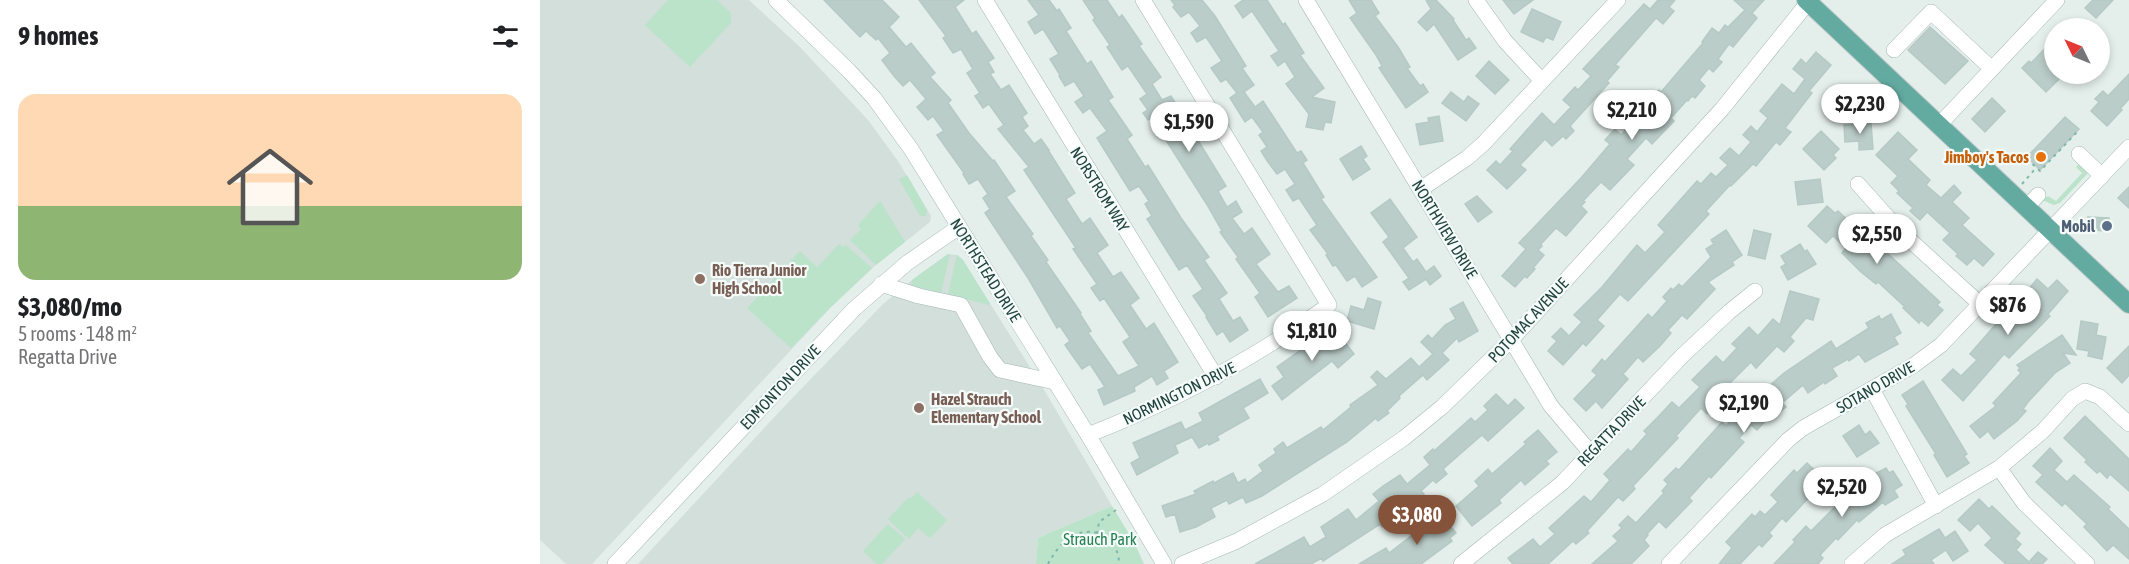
<!DOCTYPE html>
<meta charset="utf-8">
<style>
:root{--surface:#fff;--page:#f6f6f6;--text:#202124;--muted:#757577;--accent:#845339}
body{margin:0;font-family:"Asap Condensed",sans-serif;background:var(--page);color:var(--text);height:100vh;display:flex;flex-direction:column;font-size:22px;white-space:nowrap}
*{box-sizing:border-box;margin:0}
p{font-size:20px;color:var(--muted)}
.icon{flex:none;width:33px;height:33px;fill:none;stroke:currentColor;stroke-width:2;stroke-linecap:round;stroke-linejoin:round}
.map{position:relative;flex:1;overflow:hidden}
.panel{display:flex;flex-direction:column;background:var(--surface);width:540px}
.panel>*{flex:none}
.needle{width:39px;rotate:313deg}
.buttons{position:absolute;left:1504px;top:18px;display:grid;gap:12px}
.buttons a{display:grid;place-items:center;width:66px;height:66px;border-radius:50%;background:var(--surface);box-shadow:0 3px 9px #0003;font-size:30px}
.price{position:absolute;translate:-50% -51px;padding:0 14px;border-radius:21px;background:#fff;color:#222;font-size:20px;line-height:39px;filter:drop-shadow(0 2px 3px #0008)}
.price::after{content:'';position:absolute;left:50%;top:36px;width:18px;height:14px;margin-left:-9px;background:inherit;clip-path:polygon(0 0,100% 0,50% 100%)}
.price.active{background:var(--accent);color:#fff}
ul{padding:0;list-style:none}
li{display:grid;align-content:center;gap:12px;height:318px;padding:0 18px}
li span{display:grid;place-items:center;height:186px;border-radius:18px;color:#555}
li>.icon{margin-inline-start:auto}
span .icon{width:108px;height:108px;fill:#fffc;stroke-width:1}
li b{font-size:26px}
h2{display:flex;justify-content:space-between;align-items:center;height:72px;padding:0 18px;font-size:26px}
main{display:flex;flex:1;min-height:0}
.map>svg:first-child{display:block}
</style>
<main>
<section class="panel">
<h2>9 homes<svg class="icon" aria-label="filters" viewBox="0 0 24 24"><path d="M4 7h16M4 17h16"/><circle cx="9" cy="7" r="2"/><circle cx="15" cy="17" r="2"/></svg></h2>
<ul>
<li><span style="background:linear-gradient(#ffd9b3 60%,#8fb573 0)"><svg class="icon" aria-label="home" viewBox="0 0 24 24"><path d="M3 11l9-7 9 7M6 9v11h12V9"/></svg></span><div><b>$3,080/mo</b><p>5 rooms · 148 m²</p><p>Regatta Drive</p></div></li>
</ul>
</section>
<div class="map">
<svg width="1589" height="564" viewBox="0 0 1589 564">
<rect width="100%" height="100%" fill="#e4efeb"/>
<g fill="#d2dfdb">
<polygon points="0,0 209,0 260,47 328,120 358,161 391,216 390,222 336,265 290,308 52,564 26,564 0,540"/>
<polygon points="408,254 417,255 423,260 503,388 572,506 498,538 496,564 98,564 239,412 343,304 372,280"/>
</g>
<g fill="#bae3ca">
<polygon points="128,0 177,0 191,13 191,23 150,67 105,25"/>
<polygon points="1539,164 1548,173 1520,203 1514,205 1502,200 1508,196 1516,201 1542,173 1536,167"/>
<polygon points="367,175 387,210 386,216 380,216 359,179"/>
<polygon points="340,201 365,242 336,265 310,240 321,229 318,225"/>
<polygon points="299,244 303,247 306,245 332,268 290,308 251,348 207,308 260,251 277,267"/>
<polygon points="408,254 410,254 401,293 371,285 372,280"/>
<polygon points="417,255 423,260 450,304 448,305 408,294"/>
<polygon points="377,492 407,520 390,538 378,528 369,539 348,519 369,497 371,498"/>
<polygon points="572,506 594,542 604,564 496,564 498,538"/>
<polygon points="348,524 365,539 342,564 337,564 323,551"/>
</g>
<g fill="#bbcdc8" stroke="#b5cac4" stroke-width="1.5">
<polygon points="284,0 342,0 359,17 349,27 366,47 371,43 395,73 390,77 411,100 408,103 429,133 453,161 454,160 475,191 466,197 493,234 491,236 508,260 506,262 541,313 540,314 551,331 548,333 578,376 599,366 583,342 590,337 564,298 560,301 551,288 557,284 533,249 536,248 484,170 489,167 458,129 464,125 449,104 443,108 435,96 440,93 427,73 433,69 421,49 413,53 403,38 406,36 379,0 424,0 415,7 432,34 436,31 454,58 448,62 454,72 450,74 461,90 469,85 476,96 487,113 482,117 488,126 483,130 494,144 501,139 509,150 508,150 535,193 526,199 542,224 550,218 568,245 557,253 573,277 581,272 599,298 590,305 606,329 614,323 638,362 624,371 628,378 617,385 612,376 594,387 595,391 564,405 558,390 565,387 550,364 542,369 532,355 525,345 530,341 520,326 517,328 488,278 445,213 450,209 443,198 448,194 438,179 429,184 423,174 424,173 397,135 404,131 393,116 388,120 377,107 386,99 370,80 363,86 354,76 342,60 350,53 338,38 336,40 326,31 320,37"/>
<polygon points="488,0 509,0 517,11 519,9 531,28 526,31 547,64 551,61 573,97 568,100 592,135 587,139 605,167 608,165 641,218 669,257 664,260 687,293 679,299 693,321 700,317 708,330 690,342 683,331 677,335 666,317 667,316 653,296 663,289 647,265 639,270 607,219 612,216 605,204 609,201 599,186 590,191 557,138 567,131 550,108 543,113 535,102 544,96 534,81 525,86 519,76 520,75 510,59 519,54 503,29 495,34 488,22 499,15"/>
<polygon points="543,0 567,0 579,18 582,15 602,44 599,46 621,77 612,84 622,100 631,96 686,186 678,191 687,207 696,201 702,212 692,218 704,234 712,228 730,254 716,264 738,292 749,286 757,298 728,317 715,297 720,293 696,259 698,257 680,232 682,231 666,203 622,134 629,129 618,113 608,120 603,113 608,110 600,99 607,94 588,66 582,70 567,47 570,45 553,20 555,18"/>
<polygon points="631,0 662,0 675,16 706,66 702,68 714,85 704,92 715,107 723,101 757,153 761,151 767,160 763,163 784,197 781,199 837,277 822,287 815,276 807,281 796,265 793,266 786,255 788,254 770,230 777,225 759,198 753,201 746,190 755,184 745,169 737,174 728,162 721,151 727,147 719,135 723,132 712,117 705,122 690,98 697,93 686,79 681,82 671,68 682,61 666,37 657,42 651,33 660,26 649,12 641,17 633,7 635,5"/>
<polygon points="703,0 727,0 743,25 745,23 764,53 760,55 784,88 772,97 795,102 791,123 785,122 783,130 766,127 769,114 746,84 755,77 745,61 738,66 731,56 739,51 712,11 703,18 695,6"/>
<polygon points="809,0 831,0 839,13 835,16 858,47 870,67 867,68 880,86 883,84 888,92 866,108 839,68 842,66 836,55 810,18 817,13"/>
<polygon points="886,0 896,0 914,19 913,20 926,40 929,38 936,48 918,60 894,24 887,31 878,22 891,9"/>
<polygon points="963,0 993,0 974,14"/>
<polygon points="1118,0 1135,0 1129,7 1134,11 1123,24 1116,18 1075,65 1079,67 1067,81 1069,83 1030,126 1034,131 1026,139 1023,136 1012,146 1005,139 980,165 986,170 967,189 947,170 956,161 960,165 973,151 970,149 1002,113 1014,125 1031,107 1023,100 1035,87 1038,90 1051,76 1043,69 1104,4 1110,9"/>
<polygon points="1194,0 1224,0 1212,13 1217,18 1193,47 1189,44 1178,59 1182,62 1173,72 1169,68 1159,80 1165,86 1155,98 1152,96 1148,101 1147,100 1131,118 1134,121 1112,144 1106,138 1087,159 1094,165 1070,190 1061,182 1043,201 1045,202 1041,206 1047,212 1026,236 1016,228 1001,244 1002,246 998,250 1004,255 993,268 995,269 987,278 985,276 975,287 962,276 986,249 979,243 1041,178 1070,144 1065,140 1075,129 1081,135 1111,103 1109,101 1119,90 1121,92 1163,43 1162,42 1172,28 1179,33 1185,25 1188,27 1205,10"/>
<polygon points="1553,0 1573,0 1556,18 1545,8"/>
<polygon points="992,9 1021,22 1013,40 1006,37 1003,42 981,32"/>
<polygon points="1390,27 1428,61 1405,84 1368,50"/>
<polygon points="1515,38 1515,74 1524,74 1506,92 1482,68 1489,61 1491,63"/>
<polygon points="1276,52 1291,65 1269,91 1272,93 1245,128 1251,132 1240,145 1236,142 1216,166 1213,164 1191,186 1190,185 1166,211 1169,214 1088,301 1080,294 1057,320 1064,326 1046,346 1043,343 1023,365 1008,351 1017,341 1012,337 1021,328 1029,336 1042,322 1034,315 1062,287 1097,245 1105,253 1125,232 1118,225 1157,181 1161,184 1171,173 1176,177 1188,165 1180,158 1190,148 1199,156 1211,142 1203,135 1211,126 1217,132 1228,118 1220,111 1242,84 1254,94 1265,79 1253,69 1261,59 1266,64"/>
<polygon points="949,61 969,80 955,94 936,76"/>
<polygon points="1589,74 1589,99 1580,109 1582,110 1567,126 1551,111 1559,102 1555,99 1563,91 1568,96"/>
<polygon points="911,92 924,102 928,96 939,104 926,121 902,103"/>
<polygon points="1452,98 1465,111 1445,132 1432,119"/>
<polygon points="899,116 903,141 880,145 876,124 889,122 888,118"/>
<polygon points="1525,117 1539,129 1500,170 1487,157"/>
<polygon points="1331,123 1333,149 1319,150 1319,141 1305,142 1304,125"/>
<polygon points="1281,131 1299,149 1293,155 1296,158 1284,170 1263,149"/>
<polygon points="1358,132 1377,150 1368,159 1390,180 1386,185 1401,198 1414,185 1421,193 1412,202 1429,218 1422,225 1454,254 1443,266 1434,258 1427,265 1416,256 1418,254 1403,240 1410,233 1387,212 1380,220 1370,211 1373,208 1357,193 1359,191 1351,183 1358,176 1336,155"/>
<polygon points="821,146 827,156 823,159 830,169 813,180 800,159"/>
<polygon points="1280,179 1283,202 1258,205 1255,182"/>
<polygon points="1589,187 1589,208 1578,198"/>
<polygon points="937,196 952,212 938,222 925,204"/>
<polygon points="850,199 877,237 863,248 873,262 877,259 886,272 894,266 901,276 890,285 886,279 869,290 863,282 869,278 843,242 849,237 831,213"/>
<polygon points="1287,206 1295,213 1298,211 1313,225 1317,220 1328,230 1321,238 1342,257 1346,252 1400,302 1397,305 1403,310 1388,326 1381,320 1379,323 1363,308 1365,307 1338,282 1336,284 1321,272 1302,253 1306,248 1293,236 1286,243 1268,226"/>
<polygon points="1548,217 1569,218 1569,231 1548,230"/>
<polygon points="1186,230 1202,255 1192,262 1194,265 1168,282 1175,289 1147,319 1142,315 1128,330 1131,333 1120,346 1103,362 1098,357 1083,374 1088,379 1062,408 1056,401 1046,411 1034,399 1057,375 1052,371 1062,359 1065,362 1108,314 1112,318 1127,301 1123,297 1131,288 1133,290 1139,284 1142,287 1171,257 1166,249 1174,244 1171,240"/>
<polygon points="1214,230 1231,234 1225,259 1208,255"/>
<polygon points="1260,244 1265,252 1267,250 1276,264 1248,280 1241,267 1246,264 1241,256"/>
<polygon points="1497,279 1508,289 1517,280 1528,291 1508,314 1510,316 1469,358 1464,354 1423,401 1402,380 1413,369 1421,376 1437,360 1430,354 1457,323 1461,326 1479,307 1476,304"/>
<polygon points="1250,291 1279,299 1273,320 1266,318 1250,337 1254,341 1244,352 1237,346 1216,368 1211,362 1176,397 1180,401 1167,414 1161,408 1136,436 1138,438 1093,486 1095,489 1083,501 1078,497 1047,531 1049,533 1036,544 1033,541 1008,564 973,564 968,558 993,539 1000,547 1015,534 1009,528 1044,496 1051,502 1070,480 1064,474 1088,449 1091,452 1107,434 1104,431 1117,418 1132,402 1139,408 1160,387 1152,380 1176,356 1183,363 1197,348 1192,344 1209,327 1218,336 1233,319 1240,325"/>
<polygon points="828,298 841,302 834,329 807,321 811,306 824,310"/>
<polygon points="923,302 938,331 919,342 917,338 902,353 909,360 887,380 883,375 859,396 860,398 847,411 849,413 838,421 836,418 807,442 722,496 706,503 703,497 689,504 687,500 671,508 675,517 656,527 640,532 635,514 626,517 622,506 656,494 654,491 673,481 674,483 693,473 698,483 705,479 707,483 723,471 719,465 736,453 734,449 743,442 747,448 781,427 783,430 811,407 810,405 838,385 831,377 837,371 846,379 871,358 879,367 893,354 881,342 888,335 892,339 905,325 916,319 910,309"/>
<polygon points="1351,314 1361,333 1354,337 1358,344 1325,362 1319,354 1309,361 1308,359 1292,368 1297,376 1285,384 1284,382 1268,393 1263,385 1242,403 1246,407 1233,417 1231,415 1217,430 1211,425 1199,438 1204,442 1171,478 1169,476 1149,498 1152,501 1126,528 1119,521 1107,534 1108,535 1104,540 1109,546 1091,564 1052,564 1078,541 1073,536 1082,528 1079,525 1088,516 1096,523 1124,493 1122,491 1128,484 1124,480 1136,468 1139,470 1182,422 1186,426 1217,392 1227,385 1228,387 1244,373 1291,341 1296,349 1329,328 1326,323 1339,316 1341,320"/>
<polygon points="1541,321 1558,324 1556,335 1566,337 1562,359 1548,356 1549,351 1537,349"/>
<polygon points="799,326 808,338 804,341 814,354 798,368 792,361 742,400 732,386 744,377 737,367 772,342 775,346"/>
<polygon points="1522,335 1536,355 1523,353 1530,363 1515,373 1488,402 1483,409 1486,411 1477,421 1454,439 1448,431 1440,438 1430,426 1456,406 1453,403 1481,373 1478,370 1480,368 1477,365"/>
<polygon points="1589,346 1589,375 1582,383 1567,368"/>
<polygon points="720,379 728,393 703,408 709,418 677,436 679,440 669,445 668,443 659,448 652,437 635,445 638,453 597,475 591,463 600,458 593,443 641,422 645,430 663,421 659,413"/>
<polygon points="1383,381 1427,454 1424,456 1429,463 1407,477 1394,455 1396,454 1366,406 1368,404 1362,395"/>
<polygon points="956,394 968,406 975,399 984,408 948,441 942,435 935,441 903,469 907,474 896,483 893,480 881,491 884,494 842,527 840,524 783,561 782,558 771,564 715,564 764,537 770,547 786,537 781,527 808,509 816,520 839,501 833,494 843,486 860,475 867,484 890,465 884,457 893,449 894,451 931,418 935,422 948,410 944,406"/>
<polygon points="1545,416 1589,459 1589,491 1570,474 1567,478 1560,471 1557,473 1545,462 1547,460 1524,438"/>
<polygon points="1319,425 1325,435 1330,431 1339,443 1317,457 1303,436"/>
<polygon points="998,430 1017,452 1006,461 1009,464 985,485 981,480 959,500 961,503 932,526 916,506 939,486 935,481 948,469 952,474 986,444 984,442"/>
<polygon points="1510,448 1522,461 1514,470 1527,482 1534,475 1570,507 1568,509 1589,529 1589,559 1573,545 1567,551 1544,527 1547,524 1525,503 1522,506 1496,482 1503,475 1493,466"/>
<polygon points="1267,463 1288,483 1276,496 1273,493 1246,522 1242,518 1229,533 1232,536 1222,547 1219,544 1200,564 1179,564 1192,548 1186,542 1212,514 1215,517 1220,511 1225,515 1238,502 1231,495 1254,470 1257,473"/>
<polygon points="1346,468 1349,473 1353,471 1362,485 1354,490 1358,497 1345,505 1343,502 1319,522 1317,520 1298,540 1296,538 1280,555 1283,558 1278,564 1234,564 1255,542 1253,540 1266,526 1271,531 1301,501 1299,499 1319,482"/>
<polygon points="1439,499 1449,509 1452,506 1480,533 1475,539 1481,544 1476,550 1489,562 1498,552 1507,559 1502,564 1466,564 1445,545 1452,538 1438,523 1430,531 1418,520"/>
<polygon points="902,516 916,533 910,538 912,541 881,564 819,564 846,548 849,553 892,520 894,522"/>
<polygon points="1399,529 1405,538 1415,531 1428,551 1413,561 1406,550 1391,560 1394,564 1352,564 1366,555 1363,550"/>
</g>
<g fill="none" stroke-linecap="round" stroke-linejoin="round">
<g stroke="#a5b8b4" stroke-width="16">
<g id="minor">
<polyline points="236,0 310,72 334,98 371,149 548,435 624,564"/>
<polyline points="445,0 676,377"/>
<polyline points="766,0 1011,406 1050,452"/>
<polyline points="936,0 965,41 1002,81"/>
<polyline points="1354,50 1391,12 1452,69"/>
<polyline points="1398,126 1517,0"/>
<polyline points="1539,154 1562,176"/>
<polyline points="1318,184 1360,231 1440,304"/>
<polyline points="881,189 927,158 943,144 1078,0"/>
<polyline points="1486,208 1498,195"/>
<polyline points="341,284 379,296 421,305 450,357 460,370 515,382"/>
<polyline points="1332,389 1396,506"/>
<path d="M548,435C635,401 714,359 789,305L603,0"/>
<polyline points="1459,468 1484,503 1547,564"/>
<polyline points="75,564 314,309 367,263 419,227"/>
<polyline points="642,564 697,541 783,494 864,438 902,407 971,340 1182,109 1270,0"/>
<polyline points="921,564 1022,483 1142,356 1189,312 1215,291"/>
<polyline points="1129,564 1248,440 1263,428 1374,365 1401,345 1589,147"/>
<polyline points="1312,564 1345,535 1459,468 1503,431 1532,399 1545,391 1560,397 1589,424"/>
</g>
</g>
<g stroke="#c1cac9" stroke-width="20">
<polyline id="major" points="1266,0 1589,304"/>
</g>
<g stroke="#80b7ac" stroke-width="2" stroke-dasharray="3 4.5" stroke-linecap="butt">
<polyline points="1487,159 1500,171 1538,131"/>
<polyline points="1482,184 1496,168"/>
<polyline points="557,534 559,522 576,510"/>
<path d="M508,564C515,551 523,540 537,534C560,526 579,541 579,564"/>
</g>
<use href="#minor" stroke="#fff" stroke-width="15"/>
<use href="#major" stroke="#63aaa0" stroke-width="18"/>
</g>
<circle fill="#e8710a" stroke="#f5fbf9" stroke-width="2" cx="1501" cy="157" r="6"/>
<circle fill="#5c6f8a" stroke="#f5fbf9" stroke-width="2" cx="1567" cy="226" r="6"/>
<g fill="#8d6e63" stroke="#f5fbf9" stroke-width="2">
<circle cx="160" cy="279" r="6"/>
<circle cx="379" cy="408" r="6"/>
</g>
<g text-anchor="middle" stroke-width="4.5" stroke-linejoin="round" paint-order="stroke">
<g font-size="16" font-weight="bold" fill="#c56008" stroke="#f5fbf9" text-anchor="end">
<text x="1489" y="163">Jimboy's Tacos</text>
</g>
<g font-size="16" fill="#20433e" stroke="#f5fbf9">
<text transform="translate(560 189) rotate(58)" y="6">NORSTROM WAY</text>
<text transform="translate(905 229) rotate(59)" y="6">NORTHVIEW DRIVE</text>
<text transform="translate(446 270) rotate(58)" y="6">NORTHSTEAD DRIVE</text>
<text transform="translate(988 320) rotate(-47)" y="6">POTOMAC AVENUE</text>
<text transform="translate(240 387) rotate(-47)" y="6">EDMONTON DRIVE</text>
<text transform="translate(1335 387) rotate(-30)" y="6">SOTANO DRIVE</text>
<text transform="translate(639 393) rotate(-26)" y="6">NORMINGTON DRIVE</text>
<text transform="translate(1071 431) rotate(-46)" y="6">REGATTA DRIVE</text>
</g>
<g font-size="16" font-weight="bold" fill="#4e5e75" stroke="#f5fbf9" text-anchor="end">
<text x="1555" y="232">Mobil</text>
</g>
<g font-size="16" font-weight="bold" fill="#785e54" stroke="#f5fbf9" text-anchor="start">
<text x="172" y="276">Rio Tierra Junior<tspan x="172" dy="18">High School</tspan></text>
<text x="391" y="405">Hazel Strauch<tspan x="391" dy="18">Elementary School</tspan></text>
</g>
<g font-size="16" fill="#258052" stroke="#f5fbf9">
<text x="560" y="545">Strauch Park</text>
</g>
</g>
</svg>
<div class="buttons">
<a><svg class="needle" viewBox="-14 -14 28 28"><path d="M0-13l5 13h-10z" fill="#e53935"/><path d="M0 13l5-13h-10z" fill="#757577"/></svg></a>
</div>
<b class="price" style="left:1320px;top:135px">$2,230</b>
<b class="price" style="left:1092px;top:141px">$2,210</b>
<b class="price" style="left:649px;top:153px">$1,590</b>
<b class="price" style="left:1337px;top:265px">$2,550</b>
<b class="price" style="left:1468px;top:336px">$876</b>
<b class="price" style="left:772px;top:362px">$1,810</b>
<b class="price" style="left:1204px;top:434px">$2,190</b>
<b class="price" style="left:1302px;top:518px">$2,520</b>
<b class="price active" style="left:877px;top:546px">$3,080</b>
</div>
</main>
